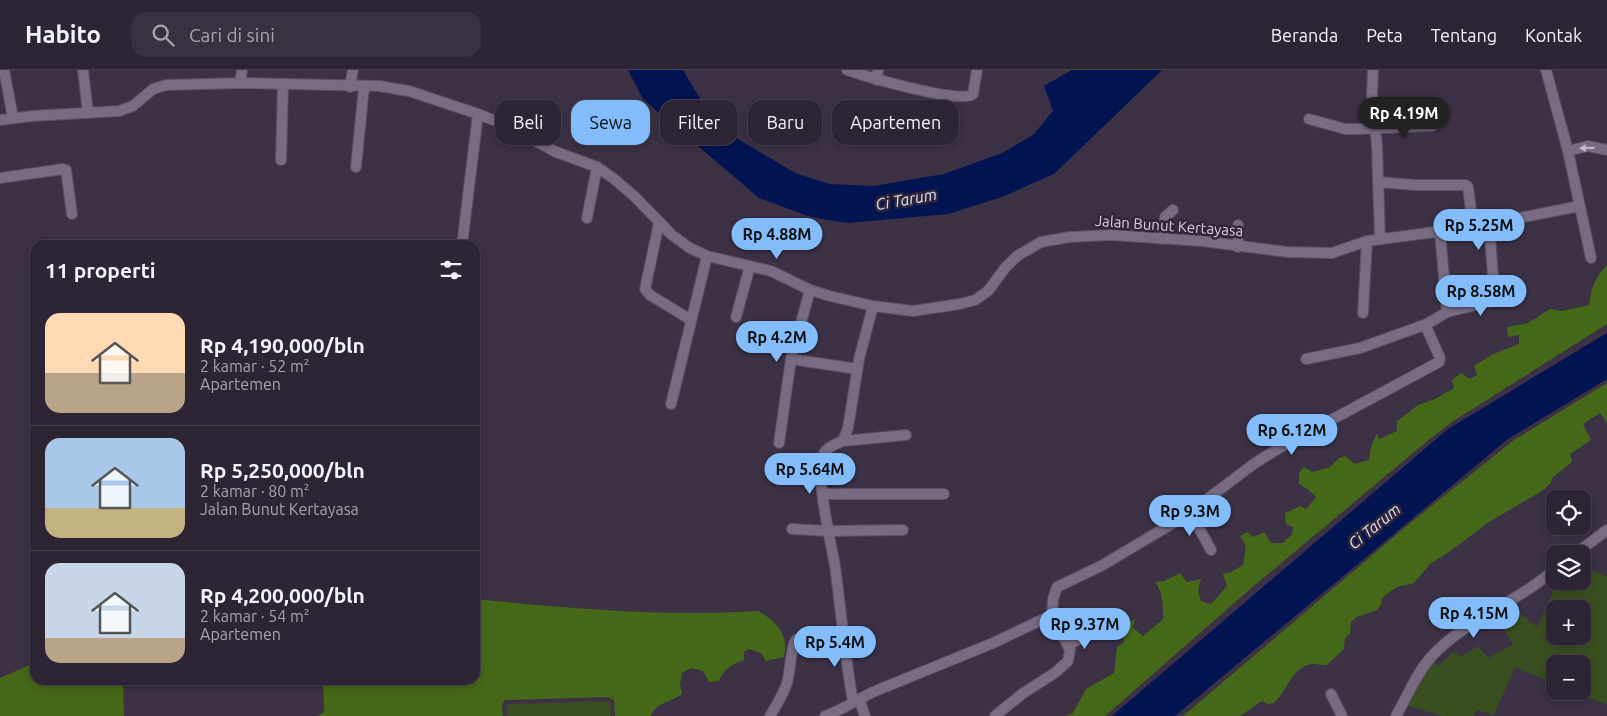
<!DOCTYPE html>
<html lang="id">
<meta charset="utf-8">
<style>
:root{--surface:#2d2534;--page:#393140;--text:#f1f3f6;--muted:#a7a5ac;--line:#48424f;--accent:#82bcfa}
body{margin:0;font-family:Ubuntu,sans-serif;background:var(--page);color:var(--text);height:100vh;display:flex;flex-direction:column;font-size:19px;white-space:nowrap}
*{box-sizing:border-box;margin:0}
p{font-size:16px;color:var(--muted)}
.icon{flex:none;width:28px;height:28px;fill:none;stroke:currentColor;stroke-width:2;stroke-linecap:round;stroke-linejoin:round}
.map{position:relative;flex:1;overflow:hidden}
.panel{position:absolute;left:30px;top:170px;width:450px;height:445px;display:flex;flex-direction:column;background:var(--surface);border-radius:15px;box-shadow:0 2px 8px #0003,0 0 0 1px var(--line)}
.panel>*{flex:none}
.guide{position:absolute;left:495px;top:30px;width:475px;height:45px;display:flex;gap:10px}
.buttons{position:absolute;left:1546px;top:420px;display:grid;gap:10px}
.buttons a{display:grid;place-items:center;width:45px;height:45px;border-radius:10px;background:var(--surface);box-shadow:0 2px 8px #0003,0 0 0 1px var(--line);font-size:25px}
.price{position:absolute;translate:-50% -42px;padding:0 11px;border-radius:18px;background:var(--accent);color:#111;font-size:16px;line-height:32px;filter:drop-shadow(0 1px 2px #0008)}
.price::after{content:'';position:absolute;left:50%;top:30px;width:15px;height:11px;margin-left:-8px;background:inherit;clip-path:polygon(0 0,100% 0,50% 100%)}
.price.on{background:#222;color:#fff}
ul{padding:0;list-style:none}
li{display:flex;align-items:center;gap:15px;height:125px;padding:0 15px}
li+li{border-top:1px solid var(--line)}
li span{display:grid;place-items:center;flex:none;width:140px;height:100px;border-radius:15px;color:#555}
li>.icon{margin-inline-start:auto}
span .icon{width:60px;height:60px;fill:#fffc;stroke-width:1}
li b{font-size:21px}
h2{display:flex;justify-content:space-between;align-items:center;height:60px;padding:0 15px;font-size:21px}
.tag{padding:0 18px;border-radius:15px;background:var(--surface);box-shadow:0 2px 8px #0003,0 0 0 1px var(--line);font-size:18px;line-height:45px}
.tag.on{background:var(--accent);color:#111}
header{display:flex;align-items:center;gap:30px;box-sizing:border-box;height:70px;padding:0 25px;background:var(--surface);border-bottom:1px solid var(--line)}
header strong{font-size:24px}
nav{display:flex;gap:28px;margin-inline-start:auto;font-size:18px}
.search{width:350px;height:45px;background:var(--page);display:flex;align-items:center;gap:12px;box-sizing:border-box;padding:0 18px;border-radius:15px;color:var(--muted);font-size:19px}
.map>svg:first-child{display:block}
</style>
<header>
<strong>Habito</strong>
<div class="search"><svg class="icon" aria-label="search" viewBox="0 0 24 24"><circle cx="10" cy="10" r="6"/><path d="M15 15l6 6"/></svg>Cari di sini</div>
<nav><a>Beranda</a><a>Peta</a><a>Tentang</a><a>Kontak</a></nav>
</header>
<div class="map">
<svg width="1607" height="646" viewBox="0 0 1607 646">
<rect width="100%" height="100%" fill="#3c3145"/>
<g fill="#394f20" fill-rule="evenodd">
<path d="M1583,496L1607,507V635L1573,621H1582V594H1555V614L1515,597L1494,645L1476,640L1474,646H1443L1408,636L1425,602L1434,591L1438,596L1455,581L1461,587L1478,576L1488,588L1513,574L1497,549L1515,539L1537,557L1558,511H1582ZM1555,539H1582V566H1555Z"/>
<polygon points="610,631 611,646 507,646 507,634"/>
</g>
<g fill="#466819">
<path d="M1607,195V254L1452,352L1431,368L1249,520L1105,646H1066L1073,643L1086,619L1114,603L1117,577L1124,572L1123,561L1118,558L1135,549L1133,558L1143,566L1163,549C1163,536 1163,522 1155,512L1164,511L1180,503L1187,512L1201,509L1198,521L1201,531L1211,534L1227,516L1223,504L1231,502L1243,495L1246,476L1240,466L1247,462L1253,467L1264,462L1271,473H1283L1292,464L1293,457L1286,454L1285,443L1300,436L1306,439L1316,427L1310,421L1299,414V403L1304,397L1313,402L1330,397L1339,388L1345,386L1355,394L1369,390L1371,377L1377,363L1379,369L1397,361V351L1418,335L1435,329L1454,318L1452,310L1461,303L1470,309L1477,305L1474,296L1491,285L1519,274V265L1508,267L1507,257L1528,253L1550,239L1561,241L1589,235C1591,219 1595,207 1607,195Z"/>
<path d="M1607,313V353L1600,343L1583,354L1591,370L1570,384L1572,392L1552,408L1551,413L1542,421L1489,452L1452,480L1430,494L1414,513L1397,517L1388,523L1382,528L1381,535L1377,540L1357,547L1351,552L1350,564L1345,568L1344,579L1327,595C1321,596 1316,593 1311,594C1291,598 1287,622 1274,633L1268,634L1262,631L1240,646H1183L1409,454L1514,370Z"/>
<path d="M475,529C569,538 665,547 759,541C777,553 789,564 784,587L766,591L761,583L749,579L744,582V590C734,593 722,600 719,611L709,612L703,601L691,598L682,603L680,613L682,624C671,633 657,631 651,646H615L614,630L608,627L505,630L502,635L503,646H318L324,642L323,610H475Z"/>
<polygon points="32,594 35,594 35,610 123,610 124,646 0,646 0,608"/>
</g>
<g fill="#021451">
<polygon points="628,0 683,0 710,45 738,69 795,103 829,114 874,116 944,104 1002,83 1033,65 1053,41 1044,16 1072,0 1162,0 1054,104 1002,127 948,144 847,153 811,147 759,128 643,29"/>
<polygon points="1607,263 1607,309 1508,369 1175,646 1112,646 1448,359"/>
</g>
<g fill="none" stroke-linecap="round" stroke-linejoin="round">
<g stroke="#5a5061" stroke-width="12">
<g id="minor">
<polyline points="4,0 13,48"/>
<polyline points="83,0 88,43"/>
<path d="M847,0C865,6 961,35 973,24L977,0"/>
<polyline points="1373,0 1372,24 1377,77 1380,169"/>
<polyline points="1546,0 1568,81 1591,188"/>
<polyline points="877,10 878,0"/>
<polyline points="240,13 242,0"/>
<polyline points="350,17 353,0"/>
<polyline points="1309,49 1345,59 1356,59 1432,56"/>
<polyline points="0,50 32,46 119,41 133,36 153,19 166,15 240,13 379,16 409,21 478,44 506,55 556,82 597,97 613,108 635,127 672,165 690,178 707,186 771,201 810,220 830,226 873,236 913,241 960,234 975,230 988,221 1005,198 1017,186 1041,172 1070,167 1111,165 1202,171 1287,182 1332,183 1367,171 1473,157 1580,136"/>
<polyline points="1568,81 1588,76 1607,80"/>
<polyline points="281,90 283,15"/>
<polyline points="356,97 364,17"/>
<polyline points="0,108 63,99 66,100 72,144"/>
<polyline points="1379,112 1414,115 1466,115 1468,117 1473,157"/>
<polyline points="587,148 597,97"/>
<polyline points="659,153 645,219 650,225 691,250"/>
<polyline points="1489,154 1493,206"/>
<polyline points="1238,155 1238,177"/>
<polyline points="1163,169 1165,147 1173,140"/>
<polyline points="462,175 478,44"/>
<polyline points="1447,242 1510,227"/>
<polyline points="1363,243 1367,171"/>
<polyline points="736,247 750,196"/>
<polyline points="791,289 857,299"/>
<polyline points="1306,289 1360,278 1427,254"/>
<polyline points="671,334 707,186"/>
<polyline points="843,371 906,365"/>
<polyline points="779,373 791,289 810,220"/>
<polyline points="823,424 944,424"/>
<polyline points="1190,442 1211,480"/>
<polyline points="792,459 828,461 903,460"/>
<polyline points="1575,484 1607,460"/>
<polyline points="1052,545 1053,529 1057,517 1101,496 1165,458 1190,442 1255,393 1281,377 1439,292 1440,288 1427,259 1427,254 1447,242 1440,162"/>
<polyline points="1068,575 1091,563"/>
<polyline points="1331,624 1342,646"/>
<polyline points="859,629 865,646"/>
<path d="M853,632C845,587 841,541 835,496C831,472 814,404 824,383C828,376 837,374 843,371L848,358L859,289L873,236"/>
<path d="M770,646C776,636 783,625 787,613C790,603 791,576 796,570L844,561"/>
<path d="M825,646C844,639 855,631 873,622L993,573L1052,545"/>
<polyline points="995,646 1022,624 1056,602 1068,591 1070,580 1052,545"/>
<path d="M1396,646C1407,627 1417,602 1432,586C1465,550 1518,532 1555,499"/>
</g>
</g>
<use href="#minor" stroke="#786b82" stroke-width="10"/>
</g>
<defs><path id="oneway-solid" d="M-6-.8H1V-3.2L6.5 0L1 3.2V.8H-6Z" transform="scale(1.25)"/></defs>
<use fill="#c2b8c8" href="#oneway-solid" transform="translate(1587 78) rotate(179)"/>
<g text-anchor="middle" stroke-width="5" stroke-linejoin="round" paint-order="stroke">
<g font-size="15" fill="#dad2df" stroke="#32273a">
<text transform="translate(1169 156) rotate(4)" y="5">Jalan Bunut Kertayasa</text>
</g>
<g font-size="16" font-style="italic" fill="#d7e1f4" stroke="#32273a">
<text transform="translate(906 129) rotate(-10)" y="6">Ci Tarum</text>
<text transform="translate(1374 456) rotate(-39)" y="6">Ci Tarum</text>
</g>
</g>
</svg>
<div class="buttons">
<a><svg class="icon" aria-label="locate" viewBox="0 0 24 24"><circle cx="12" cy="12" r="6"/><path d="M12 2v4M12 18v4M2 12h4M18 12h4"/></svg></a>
<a><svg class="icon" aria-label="layers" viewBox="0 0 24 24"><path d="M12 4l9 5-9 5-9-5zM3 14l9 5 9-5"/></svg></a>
<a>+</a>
<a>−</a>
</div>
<b class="price on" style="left:1404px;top:69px">Rp 4.19M</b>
<b class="price" style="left:1479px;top:181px">Rp 5.25M</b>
<b class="price" style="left:777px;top:190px">Rp 4.88M</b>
<b class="price" style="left:1481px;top:247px">Rp 8.58M</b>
<b class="price" style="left:777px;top:293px">Rp 4.2M</b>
<b class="price" style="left:1292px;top:386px">Rp 6.12M</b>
<b class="price" style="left:810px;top:425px">Rp 5.64M</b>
<b class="price" style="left:1190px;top:467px">Rp 9.3M</b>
<b class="price" style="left:1474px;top:569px">Rp 4.15M</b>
<b class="price" style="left:1085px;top:580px">Rp 9.37M</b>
<b class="price" style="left:835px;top:598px">Rp 5.4M</b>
<div class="guide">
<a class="tag">Beli</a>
<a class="tag on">Sewa</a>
<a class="tag">Filter</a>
<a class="tag">Baru</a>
<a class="tag">Apartemen</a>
</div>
<section class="panel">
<h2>11 properti<svg class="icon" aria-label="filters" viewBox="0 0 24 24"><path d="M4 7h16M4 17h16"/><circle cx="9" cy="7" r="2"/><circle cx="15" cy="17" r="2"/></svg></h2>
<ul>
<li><span style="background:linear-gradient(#ffd9b3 60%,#b9a48a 0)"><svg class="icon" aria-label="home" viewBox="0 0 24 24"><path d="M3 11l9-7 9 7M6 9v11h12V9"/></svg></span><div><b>Rp 4,190,000/bln</b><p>2 kamar · 52 m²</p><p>Apartemen</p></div></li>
<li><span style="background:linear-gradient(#a9c7e8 70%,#c2b280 0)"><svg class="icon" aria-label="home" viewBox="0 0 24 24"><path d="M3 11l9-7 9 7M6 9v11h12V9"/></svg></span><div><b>Rp 5,250,000/bln</b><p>2 kamar · 80 m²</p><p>Jalan Bunut Kertayasa</p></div></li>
<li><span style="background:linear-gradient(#c9d6e8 75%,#b9a48a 0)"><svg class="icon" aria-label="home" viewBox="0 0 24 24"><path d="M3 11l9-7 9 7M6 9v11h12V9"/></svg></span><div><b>Rp 4,200,000/bln</b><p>2 kamar · 54 m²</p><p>Apartemen</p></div></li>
</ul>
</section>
</div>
